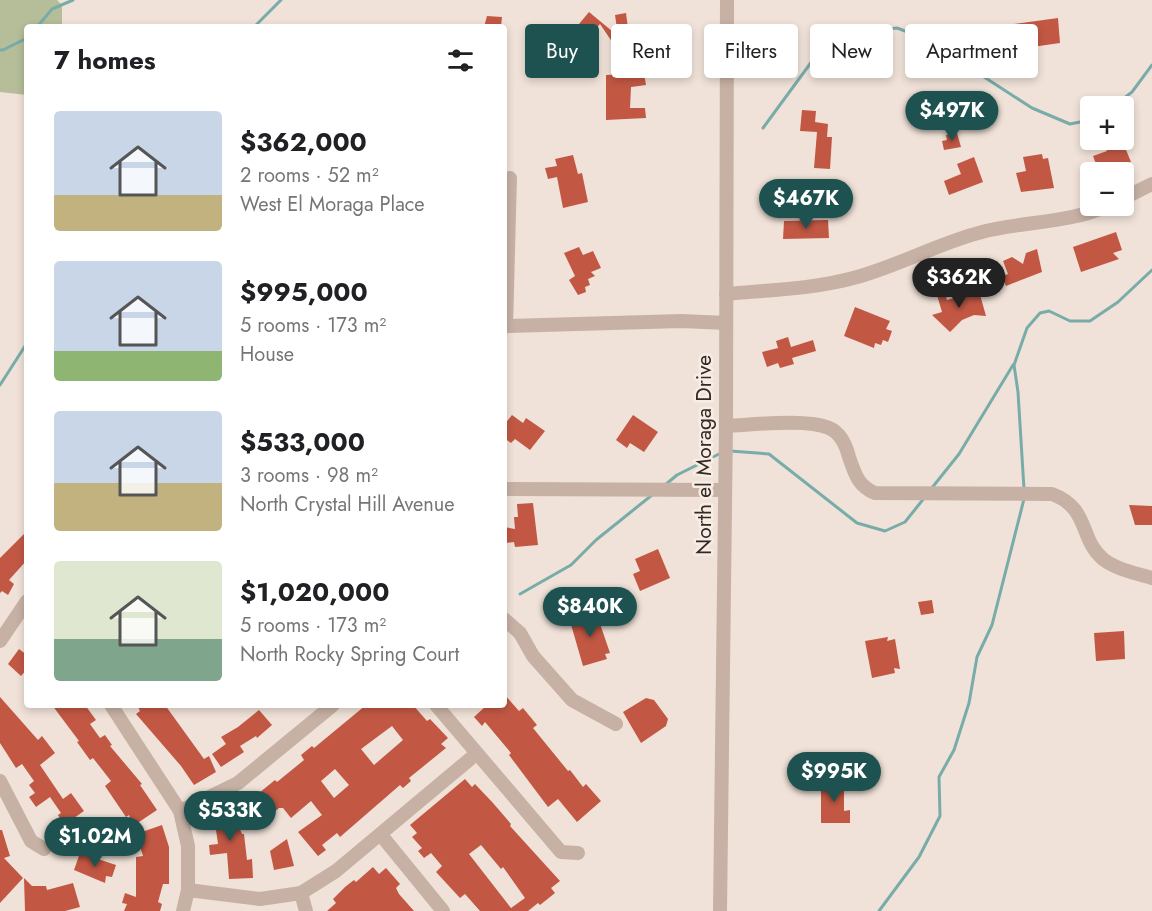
<!DOCTYPE html>
<meta charset="utf-8">
<style>
:root{--surface:#fff;--page:#f6f6f6;--text:#202124;--muted:#757577;--accent:#1d5251}
body{margin:0;font-family:Jost,sans-serif;background:var(--page);color:var(--text);height:100vh;display:flex;flex-direction:column;font-size:22px;white-space:nowrap}
*{box-sizing:border-box;margin:0}
p{font-size:20px;color:var(--muted)}
.icon{flex:none;width:33px;height:33px;fill:none;stroke:currentColor;stroke-width:2;stroke-linecap:round;stroke-linejoin:round}
.map{position:relative;flex:1;overflow:hidden}
.panel{position:absolute;left:24px;top:24px;width:483px;height:684px;display:flex;flex-direction:column;background:var(--surface);border-radius:6px;box-shadow:0 3px 9px #0003}
.panel>*{flex:none}
.guide{position:absolute;left:525px;top:24px;width:537px;height:54px;display:flex;gap:12px}
.fabs{position:absolute;left:1080px;top:96px;display:grid;gap:12px}
.fabs a{display:grid;place-items:center;width:54px;height:54px;border-radius:6px;background:var(--surface);box-shadow:0 3px 9px #0003;font-size:30px}
.price{position:absolute;translate:-50% -51px;padding:0 14px;border-radius:21px;background:var(--accent);color:#fff;font-size:20px;line-height:39px;filter:drop-shadow(0 2px 3px #0008)}
.price::after{content:'';position:absolute;left:50%;top:36px;width:18px;height:14px;margin-left:-9px;background:inherit;clip-path:polygon(0 0,100% 0,50% 100%)}
.price.current{background:#222;color:#fff}
ul{padding:0;list-style:none}
li{display:flex;align-items:center;gap:18px;height:150px;padding:0 30px}
li span{display:grid;place-items:center;flex:none;width:168px;height:120px;border-radius:6px;color:#555}
li>.icon{margin-inline-start:auto}
span .icon{width:72px;height:72px;fill:#fffc;stroke-width:1}
li b{font-size:26px}
h2{display:flex;justify-content:space-between;align-items:center;height:72px;padding:0 30px;font-size:26px}
.pill{padding:0 21px;border-radius:6px;background:var(--surface);box-shadow:0 3px 9px #0003;font-size:21px;line-height:54px}
.pill.current{background:var(--accent);color:#fff}
.map>svg:first-child{display:block}
</style>
<div class="map">
<svg width="1152" height="911" viewBox="0 0 1152 911">
<rect width="100%" height="100%" fill="#f0e2d8"/>
<polygon fill="#b5be99" points="0,0 57,0 62,5 62,27 27,27 27,95 0,92"/>
<g fill="none" stroke-linecap="round" stroke-linejoin="round">
<g stroke="#78aca9" stroke-width="3">
<polyline points="37,27 52,9 73,0"/>
<polyline points="254,27 281,0"/>
<polyline points="0,50 3,50 27,38"/>
<polyline points="1114,106 1132,92 1152,65"/>
<polyline points="763,128 818,53 860,32 897,28 924,38 1032,108 1070,124 1090,120"/>
<polyline points="0,385 27,343"/>
<polyline points="730,451 769,454 857,523 885,531 905,522 925,497"/>
<polyline points="665,485 677,475 721,453"/>
<polyline points="931,489 959,454 1013,365"/>
<polyline points="1024,489 1018,392 1014,365 1027,328 1040,313 1049,311 1070,321 1090,321 1118,302 1152,270"/>
<polyline points="520,594 571,565 596,540 652,495"/>
<polyline points="879,911 919,857 940,816 939,777 954,750 969,703 977,657 992,625 1024,499"/>
</g>
</g>
<g fill="#c25844" fill-rule="evenodd">
<polygon points="589,12 618,36 615,15 626,13 629,36 636,30 640,34 643,33 650,44 628,59 624,53 621,55 600,24 587,40 574,30"/>
<polygon points="487,16 502,17 501,27 484,27"/>
<polygon points="1058,18 1060,43 1018,49 1014,24"/>
<polygon points="644,73 646,85 631,87 630,108 645,108 646,118 606,120 606,75"/>
<polygon points="802,110 816,111 815,122 828,124 827,137 832,137 830,169 814,168 817,132 800,131"/>
<polygon points="957,133 961,147 944,150 942,141 947,140 946,135"/>
<polygon points="1113,140 1122,140 1131,162 1099,172 1093,156 1107,151 1104,143"/>
<polygon points="1042,154 1043,159 1048,158 1054,188 1021,192 1016,173 1026,171 1023,157"/>
<polygon points="573,155 578,174 582,173 588,202 563,208 557,177 548,179 545,168 557,166 555,159"/>
<polygon points="974,157 983,182 949,195 944,181 961,174 957,164"/>
<polygon points="828,220 829,238 783,239 784,221"/>
<polygon points="1116,232 1122,250 1113,253 1119,259 1081,272 1073,247"/>
<polygon points="579,247 583,255 593,251 601,268 591,272 595,276 588,279 590,285 585,287 586,292 578,295 569,280 575,276 564,253"/>
<polygon points="1037,249 1042,272 1006,286 1002,276 1008,274 1003,261 1012,257 1023,264 1026,253"/>
<polygon points="979,291 986,316 974,315 962,320 950,332 932,315 942,312 937,295 945,292 947,300"/>
<polygon points="855,307 890,321 886,329 892,331 888,342 883,340 881,345 875,343 874,348 844,336"/>
<polygon points="788,337 791,347 813,340 816,351 792,358 794,364 780,368 778,363 767,367 762,352 778,348 776,341"/>
<polygon points="512,415 523,423 526,418 545,431 530,450 515,439 511,443 504,438 504,425"/>
<polygon points="633,415 658,432 644,452 630,443 627,448 616,440"/>
<polygon points="533,503 538,545 515,547 514,542 505,543 504,527 515,529 514,517 518,517 517,504"/>
<polygon points="1129,505 1152,506 1152,525 1135,525"/>
<polygon points="27,531 27,560 9,580 14,584 8,595 2,591 0,593 0,558"/>
<polygon points="658,549 670,578 640,591 633,574 640,571 635,559"/>
<polygon points="932,600 934,613 921,615 918,602"/>
<polygon points="595,609 610,653 605,654 607,659 583,666 570,621 583,617 582,613"/>
<polygon points="1124,631 1125,659 1096,661 1094,633"/>
<polygon points="888,637 887,641 895,639 900,669 894,668 895,673 872,678 865,641"/>
<polygon points="19,649 27,655 27,669 21,676 8,664"/>
<polygon points="504,694 519,711 523,708 537,725 533,728 568,771 570,770 583,787 586,784 601,801 577,822 558,799 548,807 509,755 511,753 485,722 482,726 474,717 487,705 504,705"/>
<polygon points="0,697 38,740 42,736 55,753 40,765 63,799 71,793 84,811 64,825 58,815 61,813 50,797 36,807 29,797 35,793 29,785 34,781 22,764 16,768 0,743"/>
<polygon points="646,698 654,700 668,719 666,726 641,743 623,712"/>
<polygon points="52,705 85,705 96,720 90,724 100,738 105,735 112,745 110,746 142,784 140,785 157,810 133,826 129,815 126,817 105,786 111,781 93,758 90,760 77,742 79,741"/>
<polygon points="137,705 165,705 204,759 209,756 216,772 194,785 181,766 136,714 140,711"/>
<path d="M366,705H413L427,721L430,719L448,738L441,744L446,748L409,778L411,781L403,788L400,785L340,837L337,833L322,845L326,850L318,856L298,832L322,815L311,801L291,818L283,808H279L260,824L243,799L251,793L254,797L275,780L277,782L304,760L301,755L312,746L314,748ZM392,726L403,740L374,765L361,749ZM335,769L349,785L334,798L321,781Z"/>
<polygon points="259,710 272,725 257,738 256,736 240,746 244,752 221,767 212,754 226,744 221,737 238,727"/>
<path d="M465,779L472,787L475,784L493,803L511,824L510,826L560,881L551,888L555,893L540,905L538,903L528,911H480L465,894L460,898L436,872L442,866L431,853L424,858L418,851L422,848L412,837L417,833L410,825ZM481,845L501,869L503,867L525,898L511,908L469,854Z"/>
<polygon points="821,781 844,781 844,811 850,810 850,823 821,823"/>
<polygon points="228,801 242,834 244,834 247,860 252,859 253,878 229,879 227,853 210,855 209,845 218,844 216,830 208,808"/>
<polygon points="99,823 101,834 110,832 112,841 82,846 79,826"/>
<polygon points="162,825 169,847 169,884 163,884 158,902 162,904 160,911 124,911 127,904 122,903 125,893 136,897 136,857 143,856 136,834"/>
<polygon points="0,830 2,830 10,856 4,858 23,878 0,903"/>
<polygon points="287,839 294,866 274,870 270,851"/>
<polygon points="80,853 116,865 112,877 106,876 105,883 74,870"/>
<polygon points="373,867 379,874 386,868 400,884 396,888 399,894 414,911 327,911 336,903 333,899 345,887 354,880 356,882"/>
<polygon points="24,878 32,886 46,886 47,890 73,883 80,907 65,911 25,911"/>
</g>
<g fill="none" stroke-linecap="round" stroke-linejoin="round">
<g stroke="#c7b1a4" stroke-width="14">
<polyline points="504,180 510,178 506,326"/>
<polyline points="1124,198 1152,184"/>
<path d="M726,294C769,290 815,289 857,277C900,265 939,243 982,232C1023,221 1067,224 1107,206"/>
<polyline points="504,326 682,321 726,323"/>
<path d="M726,426C752,425 806,418 829,428C841,433 846,445 849,457C855,474 858,486 875,493L1052,494C1090,508 1079,539 1103,559C1117,570 1136,573 1152,578"/>
<polyline points="504,489 725,490"/>
<polyline points="504,619 520,633 533,656 572,700 616,724"/>
<polyline points="0,641 27,601"/>
<polyline points="111,705 180,811 188,846 188,890 183,911"/>
<polyline points="436,705 561,852 578,853"/>
<polyline points="0,781 31,841 44,849"/>
<polyline points="180,811 238,783 333,705"/>
<polyline points="381,835 443,911"/>
<polyline points="188,890 260,899 301,893 336,871 476,754"/>
<polyline points="301,893 306,911"/>
<polyline points="720,911 726,426 727,0"/>
</g>
</g>
<g text-anchor="middle" stroke-width="5" stroke-linejoin="round" paint-order="stroke">
<g font-size="21" fill="#332926" stroke="#f8ede4">
<text transform="translate(704 455) rotate(-90)" y="7">North el Moraga Drive</text>
</g>
</g>
</svg>
<div class="fabs">
<a>+</a>
<a>−</a>
</div>
<b class="price" style="left:952px;top:142px">$497K</b>
<b class="price" style="left:806px;top:230px">$467K</b>
<b class="price current" style="left:959px;top:309px">$362K</b>
<b class="price" style="left:590px;top:638px">$840K</b>
<b class="price" style="left:834px;top:803px">$995K</b>
<b class="price" style="left:230px;top:842px">$533K</b>
<b class="price" style="left:95px;top:868px">$1.02M</b>
<div class="guide">
<a class="pill current">Buy</a>
<a class="pill">Rent</a>
<a class="pill">Filters</a>
<a class="pill">New</a>
<a class="pill">Apartment</a>
</div>
<section class="panel">
<h2>7 homes<svg class="icon" aria-label="filters" viewBox="0 0 24 24"><path d="M4 7h16M4 17h16"/><circle cx="9" cy="7" r="2"/><circle cx="15" cy="17" r="2"/></svg></h2>
<ul>
<li><span style="background:linear-gradient(#c9d6e8 70%,#c2b280 0)"><svg class="icon" aria-label="home" viewBox="0 0 24 24"><path d="M3 11l9-7 9 7M6 9v11h12V9"/></svg></span><div><b>$362,000</b><p>2 rooms · 52 m²</p><p>West El Moraga Place</p></div></li>
<li><span style="background:linear-gradient(#c9d6e8 75%,#8fb573 0)"><svg class="icon" aria-label="home" viewBox="0 0 24 24"><path d="M3 11l9-7 9 7M6 9v11h12V9"/></svg></span><div><b>$995,000</b><p>5 rooms · 173 m²</p><p>House</p></div></li>
<li><span style="background:linear-gradient(#c9d6e8 60%,#c2b280 0)"><svg class="icon" aria-label="home" viewBox="0 0 24 24"><path d="M3 11l9-7 9 7M6 9v11h12V9"/></svg></span><div><b>$533,000</b><p>3 rooms · 98 m²</p><p>North Crystal Hill Avenue</p></div></li>
<li><span style="background:linear-gradient(#dfe7d0 65%,#7fa58c 0)"><svg class="icon" aria-label="home" viewBox="0 0 24 24"><path d="M3 11l9-7 9 7M6 9v11h12V9"/></svg></span><div><b>$1,020,000</b><p>5 rooms · 173 m²</p><p>North Rocky Spring Court</p></div></li>
</ul>
</section>
</div>
